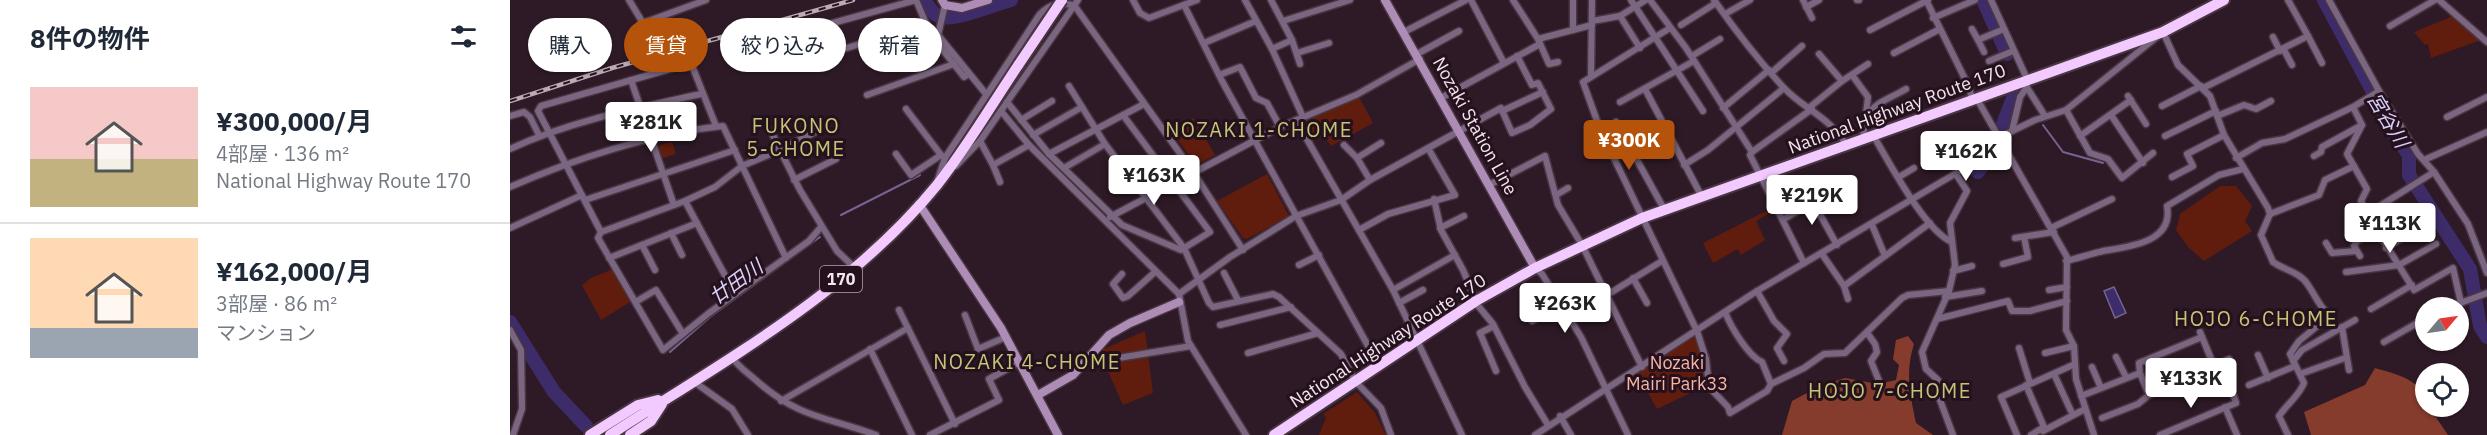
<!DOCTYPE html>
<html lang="ja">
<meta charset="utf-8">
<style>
:root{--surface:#fff;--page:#f6f6f7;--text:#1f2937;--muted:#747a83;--line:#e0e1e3;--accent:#b45309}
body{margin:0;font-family:"IBM Plex Sans","Noto Sans JP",sans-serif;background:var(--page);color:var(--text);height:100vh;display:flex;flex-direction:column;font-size:22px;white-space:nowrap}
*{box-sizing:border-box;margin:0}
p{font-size:20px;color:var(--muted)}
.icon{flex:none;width:33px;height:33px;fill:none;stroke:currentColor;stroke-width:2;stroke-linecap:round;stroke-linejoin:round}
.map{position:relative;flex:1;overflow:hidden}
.panel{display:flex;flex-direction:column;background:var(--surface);width:510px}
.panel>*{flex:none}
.hud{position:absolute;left:18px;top:18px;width:570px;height:54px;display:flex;gap:12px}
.needle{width:39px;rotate:61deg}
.fabs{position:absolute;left:1905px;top:297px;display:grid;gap:12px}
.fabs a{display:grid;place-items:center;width:54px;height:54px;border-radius:50%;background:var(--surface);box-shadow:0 2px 4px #0004;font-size:30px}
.price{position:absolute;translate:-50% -51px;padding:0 14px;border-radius:6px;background:#fff;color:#222;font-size:20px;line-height:39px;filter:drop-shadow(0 2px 3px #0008)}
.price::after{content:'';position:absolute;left:50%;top:36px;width:18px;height:14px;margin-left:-9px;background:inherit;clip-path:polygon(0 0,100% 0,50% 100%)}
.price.on{background:var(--accent);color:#fff}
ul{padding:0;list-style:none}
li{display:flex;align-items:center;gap:18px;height:150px;padding:0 30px}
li+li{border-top:2px solid var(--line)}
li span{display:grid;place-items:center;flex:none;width:168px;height:120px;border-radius:0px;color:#555}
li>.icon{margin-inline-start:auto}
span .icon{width:72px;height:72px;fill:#fffc;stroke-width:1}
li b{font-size:26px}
h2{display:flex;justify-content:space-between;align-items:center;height:72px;padding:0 30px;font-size:26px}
.pill{padding:0 21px;border-radius:27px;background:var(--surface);box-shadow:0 2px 4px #0004;font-size:21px;line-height:54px}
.pill.on{background:var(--accent);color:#fff}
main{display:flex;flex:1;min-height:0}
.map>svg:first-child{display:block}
</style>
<main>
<section class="panel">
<h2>8件の物件<svg class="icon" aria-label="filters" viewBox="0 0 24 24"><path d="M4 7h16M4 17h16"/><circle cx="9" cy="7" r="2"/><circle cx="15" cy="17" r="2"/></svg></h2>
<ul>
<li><span style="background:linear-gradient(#f6c9c9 60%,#c2b280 0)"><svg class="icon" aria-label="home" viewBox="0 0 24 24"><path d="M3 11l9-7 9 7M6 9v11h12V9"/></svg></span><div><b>¥300,000/月</b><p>4部屋 · 136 m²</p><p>National Highway Route 170</p></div></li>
<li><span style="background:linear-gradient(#ffd9b3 75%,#9aa5b1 0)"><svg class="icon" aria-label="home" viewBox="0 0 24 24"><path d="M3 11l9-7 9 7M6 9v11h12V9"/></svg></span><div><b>¥162,000/月</b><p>3部屋 · 86 m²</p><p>マンション</p></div></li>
</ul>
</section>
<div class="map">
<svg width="1977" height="435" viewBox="0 0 1977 435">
<rect width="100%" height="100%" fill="#2e1a26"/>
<g fill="#601c0d">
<polygon points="1943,16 1971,40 1921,58 1918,44 1915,45 1904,32"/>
<polygon points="849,97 863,123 821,146 814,135 801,142 793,121"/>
<polygon points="684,118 705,155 686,165 661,130"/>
<polygon points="162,142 166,154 150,159 147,149 150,145"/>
<polygon points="757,174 779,216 737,239 733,238 707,201"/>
<polygon points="1710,186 1726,186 1742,206 1735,221 1742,231 1694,261 1678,247 1666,230 1670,214"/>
<polygon points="1264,207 1265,210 1246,221 1255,240 1231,255 1228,249 1203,263 1193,243"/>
<polygon points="103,269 122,301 91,320 72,285 81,278"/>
<polygon points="635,331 643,393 613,405 589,351"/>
<polygon points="1184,335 1195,360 1193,374 1197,385 1147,409 1127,373"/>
<polygon points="847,392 865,413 876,435 809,435 816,418 813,414"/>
</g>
<g fill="#853c2c">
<path d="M1398,336L1404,344C1395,372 1400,394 1406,423L1423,435H1272L1282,401L1310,386L1335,378L1368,384L1386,380L1389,365L1383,359L1386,340Z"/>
<path d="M1865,368C1885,374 1916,380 1916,406L1919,407L1938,435H1801L1794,412L1855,385Z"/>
</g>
<polygon fill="#3e2c6a" stroke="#746491" stroke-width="1.5" points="1604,287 1616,313 1605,318 1594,291"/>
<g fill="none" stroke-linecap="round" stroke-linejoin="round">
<g stroke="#746491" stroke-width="2">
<polyline points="1533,125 1553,152 1593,163"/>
<polyline points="331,215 410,175"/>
<polyline points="160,352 200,317 310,237"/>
</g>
<g stroke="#3e2c6a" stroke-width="14">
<path d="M414,0C418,6 423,15 431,17C445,21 486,4 501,0"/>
<polyline points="1473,0 1497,54"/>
<polyline points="1814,0 1871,107 1881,130 1899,155 1899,175 1960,269 1970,326 1977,337"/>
<polyline points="1490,132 1507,88"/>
<polyline points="1468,172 1484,150"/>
<polyline points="0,322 44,392 76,426"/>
</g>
<g stroke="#4a3642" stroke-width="9">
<g id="street">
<polyline points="119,0 133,23 196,0"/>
<polyline points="623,0 630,13 639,18 687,0"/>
<polyline points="735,0 762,49 793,117"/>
<polyline points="761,0 782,40 790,64"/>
<polyline points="961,0 994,63"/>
<polyline points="1003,0 1028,39 1039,64 1048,62"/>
<polyline points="1063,0 1063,30"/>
<polyline points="1121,0 1193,111"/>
<polyline points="1140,0 1176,48 1242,152 1240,155 1294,263"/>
<path d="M1204,0C1225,30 1249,61 1274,88C1294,109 1318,116 1336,144"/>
<polyline points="1293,0 1302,18"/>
<polyline points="1347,0 1349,0"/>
<polyline points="1481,0 1518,81"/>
<polyline points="1819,0 1869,91 1908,154 1924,172 1958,224 1977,273"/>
<polyline points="1929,0 1977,42"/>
<polyline points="1417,2 1457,83 1463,100"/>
<polyline points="435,5 428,35 476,94"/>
<polyline points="674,5 712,81 868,364"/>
<polyline points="1296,7 1309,0"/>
<polyline points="1215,14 1240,0"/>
<polyline points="1110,16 1130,48"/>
<polyline points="1423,18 1465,0"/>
<polyline points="773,21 840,0"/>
<polyline points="1082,21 1110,16 1136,0"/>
<polyline points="133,23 143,40"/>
<polyline points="1171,25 1206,3"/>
<polyline points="312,26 406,0 421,35 454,77 459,74"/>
<polyline points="1880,26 1925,0"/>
<polyline points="1160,28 1073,82 1090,129 1187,331 1196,359 1199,387 1218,407 1220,413 1257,391 1261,384 1294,368 1314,354 1335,353 1392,298 1398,295 1439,291"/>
<polyline points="1462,29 1468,40 1494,29"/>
<polyline points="1360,30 1418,0"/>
<polyline points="894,32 956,0"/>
<polyline points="1798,36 1812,63"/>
<polyline points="1763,37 1770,51"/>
<polyline points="1028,39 1082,25"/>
<polyline points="1468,40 1474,52"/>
<polyline points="694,43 746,21"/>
<polyline points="762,49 782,40"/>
<polyline points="1774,50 1782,65"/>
<polyline points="327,51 415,24"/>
<polyline points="787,53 819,43"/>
<polyline points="1384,53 1428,30"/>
<polyline points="907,54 949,31"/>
<polyline points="1309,54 1332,81"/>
<polyline points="1182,56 1210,39"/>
<polyline points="1479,61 1503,51"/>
<polyline points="1261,73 1292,46"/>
<polyline points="709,75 730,67 746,98 757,103 770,127"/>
<polyline points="1342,75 1358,97 1356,114"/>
<polyline points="1081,76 1082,0"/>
<polyline points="121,80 164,205"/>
<polyline points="559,86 595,144 674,248 699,303 703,307 763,294 769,297 831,354 845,381 871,408 881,435"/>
<polyline points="1516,86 1535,116"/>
<polyline points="1693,88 1798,36 1778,0"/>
<polyline points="1135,89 1192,197"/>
<polyline points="357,95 444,64"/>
<polyline points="1618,96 1636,124"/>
<polyline points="931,98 1030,44"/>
<polyline points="1467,99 1557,257 1556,330 1564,346 1566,379 1584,435"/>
<polyline points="497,102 539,154 612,225 671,250 700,232 613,115"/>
<polyline points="1110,102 1184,61"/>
<polyline points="1652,106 1691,86"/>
<polyline points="1300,107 1332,81 1358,64"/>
<polyline points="1213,108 1259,70"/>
<polyline points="396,109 431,155"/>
<polyline points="1556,110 1580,153 1598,159 1612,178 1643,153"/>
<polyline points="491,111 519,145 669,294 678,341 736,435"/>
<polyline points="992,111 1033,92"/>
<polyline points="1601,115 1633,163"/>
<polyline points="0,116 14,112 20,117 29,135"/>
<polyline points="1707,116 1734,105 1746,109 1761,101"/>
<polyline points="1937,117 1977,97"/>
<polyline points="511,120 542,101"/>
<polyline points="786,120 883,290 952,435"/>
<polyline points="1106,122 1154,209"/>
<polyline points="206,126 181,63 31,106 28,111 91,232 175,201 205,187 232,166 270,150 290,190 327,251 345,268"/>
<polyline points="261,131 270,150 311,129"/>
<polyline points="1502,131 1510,97 1517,87"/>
<polyline points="523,135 572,107"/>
<path d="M1363,135C1379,162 1415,231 1442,242"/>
<polyline points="1570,136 1621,100"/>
<polyline points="1655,136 1706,111"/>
<path d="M1353,138C1356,103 1368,105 1396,89"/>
<polyline points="470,141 483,165 519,145"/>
<polyline points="834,145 847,158 860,180"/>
<path d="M0,149C60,121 127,108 191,94"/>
<polyline points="1242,152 1302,109"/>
<polyline points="386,154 401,175 431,155 435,158"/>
<polyline points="539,154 634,104"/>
<polyline points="1804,156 1811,152 1812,147 1852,125"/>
<polyline points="847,158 871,143"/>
<polyline points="1726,158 1752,143 1775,139 1843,107"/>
<polyline points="1914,160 1977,132"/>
<polyline points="483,165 490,182"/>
<polyline points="1174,165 1198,150 1274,88"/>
<polyline points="446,166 470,141 568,0"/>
<polyline points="554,168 595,144"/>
<polyline points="1924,172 1857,214 1904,290 1943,268 1951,303"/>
<polyline points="1389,177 1404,168"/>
<polyline points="1662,177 1683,166 1677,154 1714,135"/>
<path d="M428,179L435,158L530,14C541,3 548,3 564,5L684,173L733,250"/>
<polyline points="284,180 326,159"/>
<polyline points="979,185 1035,156 1048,205 1072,245 1132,367"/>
<path d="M0,187C64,159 143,133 213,126L276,258"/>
<polyline points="1046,195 1058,188"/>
<polyline points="924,199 931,230 953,270 966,301"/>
<polyline points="75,200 225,150"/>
<polyline points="175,201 225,294"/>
<polyline points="1760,214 1809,195 1815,180 1844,166"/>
<polyline points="1857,214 1851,201 1857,189 1837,154 1852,125 1843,107 1869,91"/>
<polyline points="600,217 770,127 846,95 910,59"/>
<polyline points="1274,219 1303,202 1327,245"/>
<polyline points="1362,225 1375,256"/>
<polyline points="0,228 72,195"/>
<polyline points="930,228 954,216"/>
<polyline points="1541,228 1602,199"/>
<polyline points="849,230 878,214 945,195 918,148"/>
<polyline points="91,232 88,238 153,350 199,313 299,241 311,227"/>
<polyline points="161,233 172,255"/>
<polyline points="1505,238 1544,232"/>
<polyline points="1816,243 1822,253 1846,251"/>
<polyline points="132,245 145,270"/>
<polyline points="1876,248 1919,222"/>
<polyline points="1312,254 1334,286 1338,299"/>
<polyline points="1850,256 1844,246 1847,241 1866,230"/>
<polyline points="99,258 187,223"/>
<path d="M1556,261C1568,258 1581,254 1593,251C1617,247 1664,243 1657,206L1709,175L1733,169"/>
<polyline points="1493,264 1518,257 1514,237"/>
<polyline points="789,265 809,255"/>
<polyline points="1025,268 1032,274 1071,337 1118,435"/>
<polyline points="1443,271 1462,266"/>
<polyline points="1836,272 1889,265 1926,244"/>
<polyline points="714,273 728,300"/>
<polyline points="612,274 603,284 613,298 618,296 645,272"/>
<polyline points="1123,278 1137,303"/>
<polyline points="1334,286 1420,223"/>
<polyline points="883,290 945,255"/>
<polyline points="1539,290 1557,287"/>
<polyline points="1247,291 1264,321 1277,334 1267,348 1274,361"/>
<polyline points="669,294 720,257 786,216 831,200 860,180 991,108 1002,133 1020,125 1041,109 1028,83 1022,85 1007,56"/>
<polyline points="1097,295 1152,261"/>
<polyline points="1435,297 1472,291"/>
<polyline points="127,301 146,290 173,334"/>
<polyline points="965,302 983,324 1015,387 1038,425"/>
<polyline points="889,303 913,290"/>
<polyline points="1937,308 1977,293"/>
<polyline points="1861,309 1902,285"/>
<polyline points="389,310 445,424"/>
<path d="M1215,312C1221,327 1238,356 1252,362L1261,384"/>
<polyline points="455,315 468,349 496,337"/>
<polyline points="1427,319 1498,301 1502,311 1520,311 1557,301"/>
<polyline points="1022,321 1052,305"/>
<polyline points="710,325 781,307"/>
<polyline points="984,326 970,333 986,371"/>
<polyline points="1832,327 1839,370"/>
<polyline points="0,330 11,350 12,409 3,435"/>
<polyline points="1690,332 1704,366"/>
<polyline points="1358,334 1365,344 1367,352 1361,361 1369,381"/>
<polyline points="1874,342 1916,318"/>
<polyline points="1509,348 1520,383"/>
<polyline points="360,349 402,435"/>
<polyline points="738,353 808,333"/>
<polyline points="1535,353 1564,346"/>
<polyline points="1748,355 1758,378"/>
<path d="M221,356C228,367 238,373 248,382C289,418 317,417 366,435"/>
<polyline points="1606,357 1616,377"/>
<polyline points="1783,361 1792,350 1845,320"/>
<polyline points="572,364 681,346"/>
<polyline points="1582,367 1591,388"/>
<polyline points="1544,374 1561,411"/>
<polyline points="1790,374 1835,358"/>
<polyline points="183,381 222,409 238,435"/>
<polyline points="1516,385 1534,427 1521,435"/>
<polyline points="1739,385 1785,366"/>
<polyline points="1639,395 1630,373 1629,363 1692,337"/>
<polyline points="1571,396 1630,373"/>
<polyline points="271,401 398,328"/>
<polyline points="1715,407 1727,435"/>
<polyline points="1050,416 1061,435"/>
<polyline points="1592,418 1628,404 1639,395 1719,359"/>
<polyline points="1533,431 1575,409"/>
<polyline points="420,435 489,400 479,379 510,362"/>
<path d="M1025,435L1247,291L1470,159L1496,134L1525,120L1556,110L1653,32L1668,65L1700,96L1714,135L1758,208L1760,214L1751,235L1763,262C1774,270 1790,272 1798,285C1805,295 1808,304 1817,313V318L1789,341L1780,354L1794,383C1789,396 1777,404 1769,416L1778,435"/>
<polyline points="1443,435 1430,400 1428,380 1416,369 1412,352 1439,291 1445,265 1440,223 1457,191 1446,174"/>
<polyline points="1507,435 1491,397 1565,364"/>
<polyline points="1650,435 1726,403 1721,387"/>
</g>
</g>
<g stroke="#4a3642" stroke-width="11">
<g id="secondary">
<polyline points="432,0 435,5 452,8 478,0"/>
<polyline points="875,0 1025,268"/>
<polyline points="409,204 491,328 548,435"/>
<polyline points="528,395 563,375 599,335 620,323 669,302"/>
</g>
</g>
<g stroke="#4a3642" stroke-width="14">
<g id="highway">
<polyline points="80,435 128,405 148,400"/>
<path d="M100,435C214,361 340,292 427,185C457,147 482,104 509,64"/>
<polyline points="120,435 141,421 152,404"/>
<polyline points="764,435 966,301 1025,268 1132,218 1653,32 1714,0"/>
</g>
</g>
<use href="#street" stroke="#7a6680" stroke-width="6"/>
<use href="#secondary" stroke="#ad8db6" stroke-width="8"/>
<use href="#highway" stroke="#f3caff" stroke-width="10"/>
<g stroke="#bbabb4" stroke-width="4.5">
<polyline id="rail" points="0,101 102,68 343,0"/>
</g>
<use href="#rail" stroke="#24111d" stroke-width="2" stroke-dasharray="7" stroke-linecap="butt"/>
<g stroke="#4a3642" stroke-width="14" stroke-linecap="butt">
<polyline id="highway-bridge" points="509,64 552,0"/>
</g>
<use href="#highway-bridge" stroke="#f3caff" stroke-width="10"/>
</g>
<g text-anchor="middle" stroke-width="6" stroke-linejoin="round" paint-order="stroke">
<rect fill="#24111d" stroke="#b5a5af" stroke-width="1.5" x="310" y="266" width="42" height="26" rx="4.5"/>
<g font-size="16" font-weight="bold" fill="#f3e5ed">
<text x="331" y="285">170</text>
</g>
<g font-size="18" fill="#f3e5ed" stroke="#24111d">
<text transform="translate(1387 109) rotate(-20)" y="6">National Highway Route 170</text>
<text transform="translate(965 126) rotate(61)" y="6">Nozaki Station Line</text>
<text transform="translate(878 341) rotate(-33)" y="6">National Highway Route 170</text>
</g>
<g font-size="18" fill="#f6b5a5" stroke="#24111d">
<text x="1167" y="369">Nozaki<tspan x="1167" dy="21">Mairi Park33</tspan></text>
</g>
<g font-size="20" font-style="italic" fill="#d7d0f7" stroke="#24111d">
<text transform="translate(1878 120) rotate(59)" y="7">宮谷川</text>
<text transform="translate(226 282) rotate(-36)" y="7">廿田川</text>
</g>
<g font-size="20" letter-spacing="1.5" fill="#c4c577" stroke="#24111d">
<text x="286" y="133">FUKONO<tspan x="286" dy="23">5-CHOME</tspan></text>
<text x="749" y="137">NOZAKI 1-CHOME</text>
<text x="1746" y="326">HOJO 6-CHOME</text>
<text x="517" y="369">NOZAKI 4-CHOME</text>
<text x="1380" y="398">HOJO 7-CHOME</text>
</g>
</g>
</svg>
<div class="fabs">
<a><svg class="needle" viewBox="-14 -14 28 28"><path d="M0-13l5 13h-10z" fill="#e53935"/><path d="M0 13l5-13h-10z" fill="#747a83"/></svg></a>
<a><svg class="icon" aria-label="locate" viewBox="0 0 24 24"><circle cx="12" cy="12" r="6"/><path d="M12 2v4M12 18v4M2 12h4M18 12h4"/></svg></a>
</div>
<b class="price" style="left:141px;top:153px">¥281K</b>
<b class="price on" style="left:1119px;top:171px">¥300K</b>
<b class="price" style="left:1456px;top:182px">¥162K</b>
<b class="price" style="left:644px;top:206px">¥163K</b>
<b class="price" style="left:1302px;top:226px">¥219K</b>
<b class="price" style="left:1880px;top:254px">¥113K</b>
<b class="price" style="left:1055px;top:334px">¥263K</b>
<b class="price" style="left:1681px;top:409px">¥133K</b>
<div class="hud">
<a class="pill">購入</a>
<a class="pill on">賃貸</a>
<a class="pill">絞り込み</a>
<a class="pill">新着</a>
</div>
</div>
</main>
